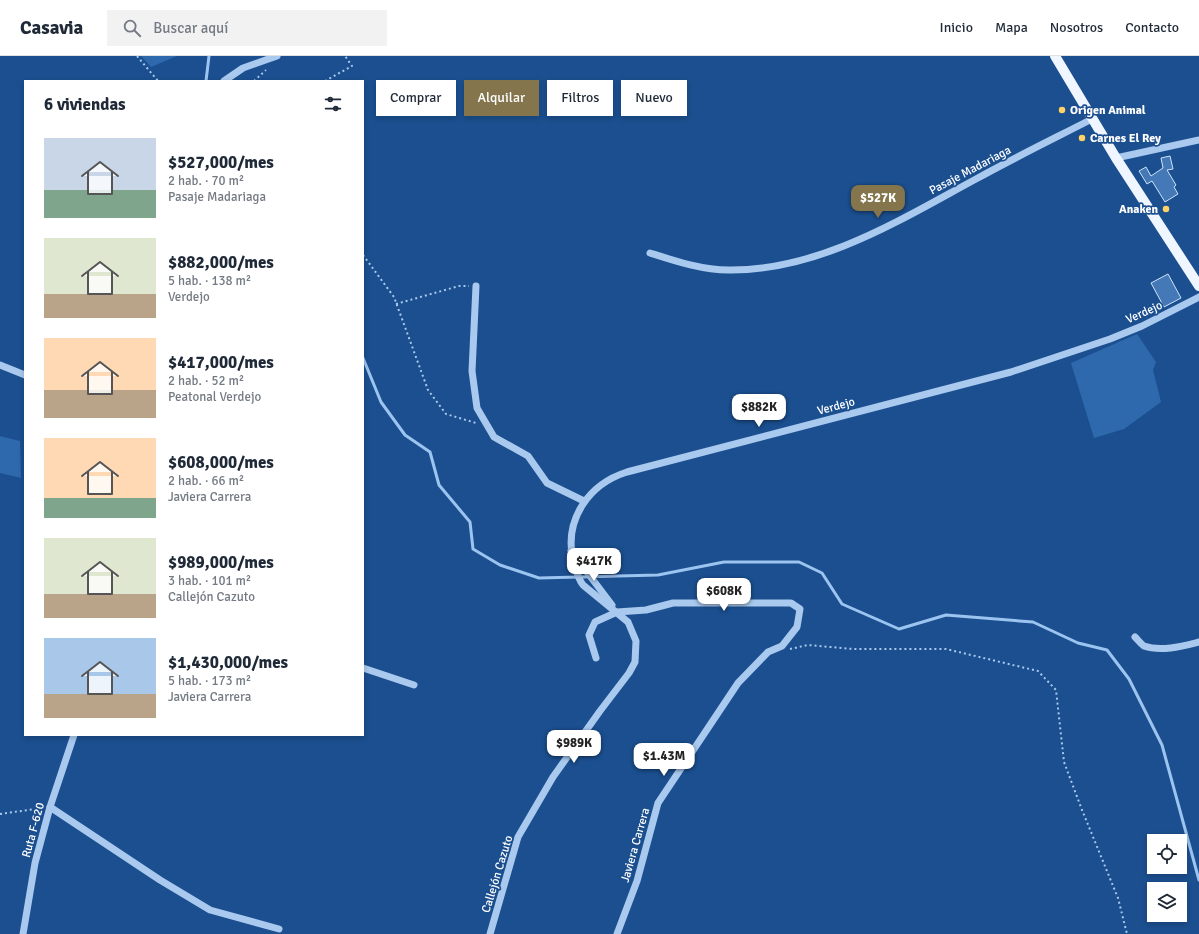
<!DOCTYPE html>
<html lang="es">
<meta charset="utf-8">
<style>
:root{--surface:#fff;--page:#f2f2f3;--text:#1f2937;--muted:#747a83;--line:#e0e1e3;--accent:#84754c}
body{margin:0;font-family:Signika,sans-serif;background:var(--page);color:var(--text);height:100vh;display:flex;flex-direction:column;font-size:15px;white-space:nowrap}
*{box-sizing:border-box;margin:0}
p{font-size:13px;color:var(--muted)}
.icon{flex:none;width:22px;height:22px;fill:none;stroke:currentColor;stroke-width:2;stroke-linecap:round;stroke-linejoin:round}
.map{position:relative;flex:1;overflow:hidden}
.side{position:absolute;left:24px;top:24px;width:340px;height:656px;display:flex;flex-direction:column;background:var(--surface);border-radius:0px;box-shadow:0 2px 6px #0003}
.side>*{flex:none}
.top-card{position:absolute;left:376px;top:24px;width:380px;height:36px;display:flex;gap:8px}
.buttons{position:absolute;left:1147px;top:778px;display:grid;gap:8px}
.buttons a{display:grid;place-items:center;width:40px;height:40px;border-radius:0px;background:var(--surface);box-shadow:0 2px 6px #0003;font-size:20px}
.price{position:absolute;translate:-50% -34px;padding:0 9px;border-radius:8px;background:#fff;color:#222;font-size:13px;line-height:26px;filter:drop-shadow(0 1px 2px #0008)}
.price::after{content:'';position:absolute;left:50%;top:24px;width:12px;height:9px;margin-left:-6px;background:inherit;clip-path:polygon(0 0,100% 0,50% 100%)}
.price.current{background:var(--accent);color:#fff}
ul{padding:0;list-style:none}
li{display:flex;align-items:center;gap:12px;height:100px;padding:0 20px}
li span{display:grid;place-items:center;flex:none;width:112px;height:80px;border-radius:0px;color:#555}
li>.icon{margin-inline-start:auto}
span .icon{width:48px;height:48px;fill:#fffc;stroke-width:1}
li b{font-size:17px}
h2{display:flex;justify-content:space-between;align-items:center;height:48px;padding:0 20px;font-size:17px}
.chip{padding:0 14px;border-radius:0px;background:var(--surface);box-shadow:0 2px 6px #0003;font-size:14px;line-height:36px}
.chip.current{background:var(--accent);color:#fff}
header{display:flex;align-items:center;gap:24px;box-sizing:border-box;height:56px;padding:0 20px;background:var(--surface);border-bottom:1px solid var(--line)}
header strong{font-size:19px}
nav{display:flex;gap:22px;margin-inline-start:auto;font-size:14px}
.search{width:280px;height:36px;background:var(--page);display:flex;align-items:center;gap:10px;box-sizing:border-box;padding:0 14px;border-radius:0px;color:var(--muted);font-size:15px}
.map>svg:first-child{display:block}
</style>
<header>
<strong>Casavia</strong>
<div class="search"><svg class="icon" aria-label="search" viewBox="0 0 24 24"><circle cx="10" cy="10" r="6"/><path d="M15 15l6 6"/></svg>Buscar aquí</div>
<nav><a>Inicio</a><a>Mapa</a><a>Nosotros</a><a>Contacto</a></nav>
</header>
<div class="map">
<svg width="1199" height="878" viewBox="0 0 1199 878">
<rect width="100%" height="100%" fill="#1b4f8f"/>
<g fill="#2e69ad">
<polygon points="141,0 177,0 151,11"/>
<polygon points="1137,278 1156,306 1153,314 1161,346 1124,373 1094,382 1071,307"/>
<polygon points="0,380 20,385 21,422 0,417"/>
</g>
<g fill="none" stroke-linecap="round" stroke-linejoin="round">
<g stroke="#9cc4f0" stroke-width="3">
<polyline points="206,25 209,0"/>
<polyline points="363,302 381,346 405,379 430,396 439,429 470,466 473,493 500,509 539,522 658,519 724,506 799,506 822,517 842,548 899,573 946,559 1033,566 1078,587 1107,594 1129,623 1162,689 1199,824"/>
</g>
</g>
<g fill="#4478b7" stroke="#cfe3fa">
<polygon points="1170,100 1173,113 1167,114 1176,129 1174,131 1178,138 1165,146 1152,125 1147,128 1139,115 1146,111 1151,120 1163,112 1161,102"/>
<polygon points="1168,218 1181,242 1164,251 1151,227"/>
</g>
<g fill="none" stroke-linecap="round" stroke-linejoin="round">
<g stroke="#a9c9ee" stroke-width="2" stroke-dasharray="2 3" stroke-linecap="butt">
<polyline points="137,0 158,25"/>
<polyline points="254,25 266,14"/>
<polyline points="325,25 352,10 345,0"/>
<polyline points="363,199 394,241 428,334 446,358 476,367"/>
<polyline points="396,248 459,230 469,230"/>
<polyline points="790,593 808,589 853,593 946,593 1038,615 1056,634 1064,706 1082,754 1118,842 1127,878"/>
<polyline points="0,758 42,752"/>
</g>
<g stroke="#a9c9ee" stroke-width="7">
<polyline points="224,25 243,12 277,0"/>
<polyline points="1116,102 1199,84"/>
<path d="M650,197C675,205 702,214 729,214C819,215 900,164 976,123C1014,102 1053,83 1092,63"/>
<polyline points="476,230 472,315 477,352 494,381 528,400 547,427 584,445"/>
<polyline points="0,309 25,319"/>
<polyline points="571,495 612,549"/>
<path d="M1135,581C1138,584 1141,588 1144,590C1161,596 1183,590 1199,586"/>
<polyline points="596,602 589,579 595,566 617,556 646,554 673,547 791,547 800,553 797,571 782,590 768,596 738,627 658,747 637,825 617,878"/>
<polyline points="363,612 414,629"/>
<polyline points="50,751 160,824 210,854 279,873"/>
<polyline points="23,878 35,807 50,751 74,679"/>
<path d="M490,878L518,781L553,721L600,655L629,617L635,606L636,585L628,566L583,529C577,521 576,513 573,504C564,463 589,428 627,416L1011,316L1110,283L1142,270L1199,241"/>
</g>
<polyline stroke="#f0f6ff" stroke-width="10" points="1055,0 1116,102 1199,230"/>
</g>
<g fill="#ffd166" stroke="#1b4f8f" stroke-width="1.5">
<circle cx="1062" cy="54" r="4"/>
<circle cx="1082" cy="82" r="4"/>
<circle cx="1166" cy="153" r="4"/>
</g>
<g text-anchor="middle" stroke-width="3.5" stroke-linejoin="round" paint-order="stroke">
<g font-size="12" font-weight="bold" fill="#fff" stroke="#1b4f8f" text-anchor="start">
<text x="1070" y="58">Origen Animal</text>
<text x="1090" y="86">Carnes El Rey</text>
<text x="1158" y="157" text-anchor="end">Anaken</text>
</g>
<g font-size="12" fill="#fff" stroke="#1b4f8f">
<text transform="translate(970 114) rotate(-28)" y="4">Pasaje Madariaga</text>
<text transform="translate(1144 256) rotate(-24)" y="4">Verdejo</text>
<text transform="translate(836 350) rotate(-15)" y="4">Verdejo</text>
<text transform="translate(33 774) rotate(-75)" y="4">Ruta F-620</text>
<text transform="translate(635 789) rotate(-74)" y="4">Javiera Carrera</text>
<text transform="translate(497 818) rotate(-73)" y="4">Callejón Cazuto</text>
</g>
</g>
</svg>
<div class="buttons">
<a><svg class="icon" aria-label="locate" viewBox="0 0 24 24"><circle cx="12" cy="12" r="6"/><path d="M12 2v4M12 18v4M2 12h4M18 12h4"/></svg></a>
<a><svg class="icon" aria-label="layers" viewBox="0 0 24 24"><path d="M12 4l9 5-9 5-9-5zM3 14l9 5 9-5"/></svg></a>
</div>
<b class="price current" style="left:878px;top:163px">$527K</b>
<b class="price" style="left:759px;top:372px">$882K</b>
<b class="price" style="left:594px;top:526px">$417K</b>
<b class="price" style="left:724px;top:556px">$608K</b>
<b class="price" style="left:574px;top:708px">$989K</b>
<b class="price" style="left:664px;top:721px">$1.43M</b>
<div class="top-card">
<a class="chip">Comprar</a>
<a class="chip current">Alquilar</a>
<a class="chip">Filtros</a>
<a class="chip">Nuevo</a>
</div>
<section class="side">
<h2>6 viviendas<svg class="icon" aria-label="filters" viewBox="0 0 24 24"><path d="M4 7h16M4 17h16"/><circle cx="9" cy="7" r="2"/><circle cx="15" cy="17" r="2"/></svg></h2>
<ul>
<li><span style="background:linear-gradient(#c9d6e8 65%,#7fa58c 0)"><svg class="icon" aria-label="home" viewBox="0 0 24 24"><path d="M3 11l9-7 9 7M6 9v11h12V9"/></svg></span><div><b>$527,000/mes</b><p>2 hab. · 70 m²</p><p>Pasaje Madariaga</p></div></li>
<li><span style="background:linear-gradient(#dfe7d0 70%,#b9a48a 0)"><svg class="icon" aria-label="home" viewBox="0 0 24 24"><path d="M3 11l9-7 9 7M6 9v11h12V9"/></svg></span><div><b>$882,000/mes</b><p>5 hab. · 138 m²</p><p>Verdejo</p></div></li>
<li><span style="background:linear-gradient(#ffd9b3 65%,#b9a48a 0)"><svg class="icon" aria-label="home" viewBox="0 0 24 24"><path d="M3 11l9-7 9 7M6 9v11h12V9"/></svg></span><div><b>$417,000/mes</b><p>2 hab. · 52 m²</p><p>Peatonal Verdejo</p></div></li>
<li><span style="background:linear-gradient(#ffd9b3 75%,#7fa58c 0)"><svg class="icon" aria-label="home" viewBox="0 0 24 24"><path d="M3 11l9-7 9 7M6 9v11h12V9"/></svg></span><div><b>$608,000/mes</b><p>2 hab. · 66 m²</p><p>Javiera Carrera</p></div></li>
<li><span style="background:linear-gradient(#dfe7d0 70%,#b9a48a 0)"><svg class="icon" aria-label="home" viewBox="0 0 24 24"><path d="M3 11l9-7 9 7M6 9v11h12V9"/></svg></span><div><b>$989,000/mes</b><p>3 hab. · 101 m²</p><p>Callejón Cazuto</p></div></li>
<li><span style="background:linear-gradient(#a9c7e8 70%,#b9a48a 0)"><svg class="icon" aria-label="home" viewBox="0 0 24 24"><path d="M3 11l9-7 9 7M6 9v11h12V9"/></svg></span><div><b>$1,430,000/mes</b><p>5 hab. · 173 m²</p><p>Javiera Carrera</p></div></li>
</ul>
</section>
</div>
